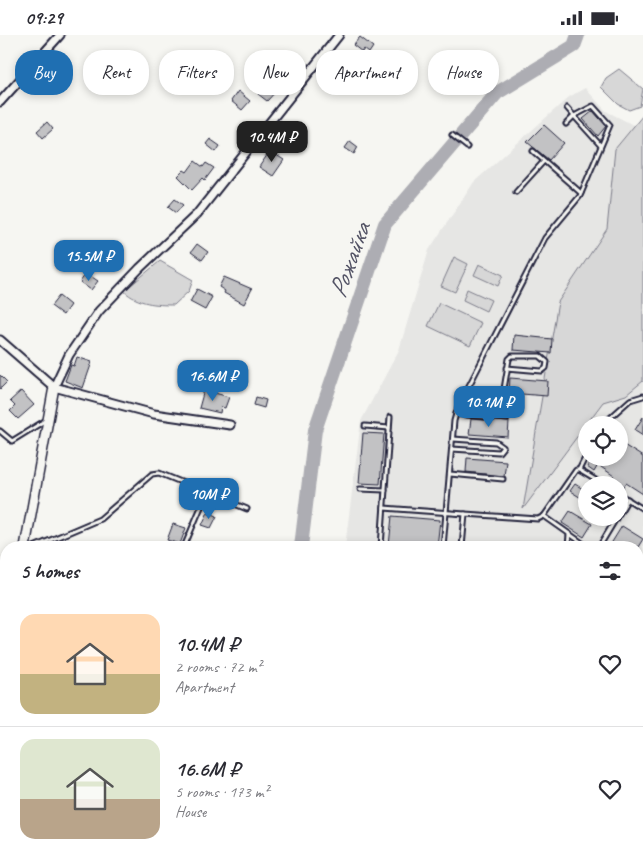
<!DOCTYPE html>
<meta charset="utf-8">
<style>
:root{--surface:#fff;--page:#f2f2f3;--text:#2b2b33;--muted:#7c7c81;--line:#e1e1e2;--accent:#1f6fb2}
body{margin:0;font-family:Caveat,sans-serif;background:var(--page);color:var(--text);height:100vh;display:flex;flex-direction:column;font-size:19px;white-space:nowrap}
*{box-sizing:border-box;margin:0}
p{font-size:16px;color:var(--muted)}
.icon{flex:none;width:28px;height:28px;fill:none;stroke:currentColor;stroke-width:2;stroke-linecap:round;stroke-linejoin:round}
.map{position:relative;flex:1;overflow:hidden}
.panel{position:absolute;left:0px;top:506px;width:644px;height:321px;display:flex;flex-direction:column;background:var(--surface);border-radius:20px 20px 0 0;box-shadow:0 2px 8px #0003}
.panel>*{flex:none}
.hud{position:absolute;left:15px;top:15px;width:614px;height:45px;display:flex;gap:10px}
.tools{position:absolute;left:578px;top:381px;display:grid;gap:10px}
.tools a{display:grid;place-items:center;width:50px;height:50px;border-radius:50%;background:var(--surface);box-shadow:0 2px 8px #0003;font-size:25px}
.price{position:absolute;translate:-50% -42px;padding:0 11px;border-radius:10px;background:var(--accent);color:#fff;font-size:16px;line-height:32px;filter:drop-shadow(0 1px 2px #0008)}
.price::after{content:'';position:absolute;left:50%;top:30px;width:15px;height:11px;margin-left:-8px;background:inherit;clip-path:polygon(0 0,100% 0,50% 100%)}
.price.selected{background:#222;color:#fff}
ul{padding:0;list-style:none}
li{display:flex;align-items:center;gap:15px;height:125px;padding:0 20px}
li+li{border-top:1px solid var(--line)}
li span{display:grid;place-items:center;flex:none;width:140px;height:100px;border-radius:15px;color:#555}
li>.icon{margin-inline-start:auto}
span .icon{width:60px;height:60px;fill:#fffc;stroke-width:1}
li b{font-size:21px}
h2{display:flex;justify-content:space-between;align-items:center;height:60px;padding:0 20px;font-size:21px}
.chip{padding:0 18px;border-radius:20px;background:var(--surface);box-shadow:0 2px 8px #0003;font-size:18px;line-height:45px}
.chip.selected{background:var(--accent);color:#fff}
.status{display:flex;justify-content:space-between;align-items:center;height:35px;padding:0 25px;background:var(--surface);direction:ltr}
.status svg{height:14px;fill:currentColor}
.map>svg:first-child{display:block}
</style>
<div class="status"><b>09:29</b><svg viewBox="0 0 49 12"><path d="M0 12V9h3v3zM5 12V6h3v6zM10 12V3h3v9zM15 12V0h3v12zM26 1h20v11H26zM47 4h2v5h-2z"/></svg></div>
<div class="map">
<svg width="643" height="827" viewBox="0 0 643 827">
<rect width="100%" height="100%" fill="#f6f6f2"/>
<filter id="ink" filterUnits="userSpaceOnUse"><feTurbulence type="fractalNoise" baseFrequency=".02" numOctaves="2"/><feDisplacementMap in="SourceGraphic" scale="10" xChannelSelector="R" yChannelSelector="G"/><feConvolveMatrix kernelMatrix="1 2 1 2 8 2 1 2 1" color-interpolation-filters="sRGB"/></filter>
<g filter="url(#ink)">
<path fill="#e6e6e4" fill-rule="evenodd" d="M585,53L606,76L643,95V525L638,536V512H345L361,386L399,315L429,215L474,147L569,62ZM586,390H619V422H586ZM586,450H619V482H586Z"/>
<g fill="#d7d7d7" stroke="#7c7c89">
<polygon points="619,34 643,54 640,71 629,75 618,69 601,52 606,43"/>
<polygon points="643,80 643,346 626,360 603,367 523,474 558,267 607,194 615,114"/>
<polygon points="454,222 468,229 455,257 441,251"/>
<path d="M160,226L193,245L189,256L174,270C156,270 138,269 124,256Z"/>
<polygon points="479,229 503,240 498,251 474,240"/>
<polygon points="467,254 491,265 486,276 463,265"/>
<polygon points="439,268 481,288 470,311 428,291"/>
<polygon points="643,567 643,697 638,694 638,569"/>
<polygon points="638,723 643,727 643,786 638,768"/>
</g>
<polygon fill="#adadb3" stroke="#757583" points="638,694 643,697 643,727 638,723"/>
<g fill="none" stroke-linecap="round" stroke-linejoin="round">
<polyline stroke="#adadb3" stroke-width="14" points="301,512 315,395 385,189 497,58 574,11 578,0"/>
</g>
<g fill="#c2c2c4" stroke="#22223b">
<polygon points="360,2 373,12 369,18 364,14 362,17 353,10"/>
<polygon points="282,27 289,33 274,50 278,54 267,66 258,59 263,52 253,44 258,37 267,44"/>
<polygon points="238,56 250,66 242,75 231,66"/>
<polygon points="593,76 606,91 598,101 583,84"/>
<polygon points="47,87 53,94 43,103 37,96"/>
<polygon points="544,90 564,108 549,125 527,107"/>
<polygon points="210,104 220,111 216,117 206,109"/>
<polygon points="350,106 358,112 354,119 345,113"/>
<polygon points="270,116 284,125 273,141 259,132"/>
<polygon points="195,126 203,132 206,128 214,133 205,145 203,143 192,155 178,141 184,135 187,137"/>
<polygon points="175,164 183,170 176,178 168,172"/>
<polygon points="197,209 208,217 202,225 191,217"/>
<polygon points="85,240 87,242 89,240 98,246 91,255 80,247"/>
<polygon points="224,242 252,254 244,269 224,258 225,256 219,252"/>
<polygon points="197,254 212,262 205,275 190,267"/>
<polygon points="59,261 70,270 63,280 51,271"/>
<polygon points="514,300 552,304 551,318 513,315"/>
<polygon points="77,322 92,327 83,353 65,346 71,330 74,331"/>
<polygon points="0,340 7,347 0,354"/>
<polygon points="510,343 548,346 547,361 509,358"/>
<polygon points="204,355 229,362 225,373 221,372 220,378 199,373"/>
<polygon points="21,356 34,370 18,384 10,376 15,371 10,366"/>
<polygon points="256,362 266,365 264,373 254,370"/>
<polygon points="643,382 643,400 635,395"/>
<polygon points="471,384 509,387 508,402 469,399"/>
<polygon points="363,398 384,399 380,449 359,448"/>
<polygon points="619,407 643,422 643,459 626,448 622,455 619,450 610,447 614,441 598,430 594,437 587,432 593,422 619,422"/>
<polygon points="467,423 506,426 504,441 466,437"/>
<polygon points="575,449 586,456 586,466 570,456"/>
<polygon points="570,476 592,489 584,502 562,488"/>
<polygon points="208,477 217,481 211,493 202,490"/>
<polygon points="392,481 440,485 437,512 389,511"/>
<polygon points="173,489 186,493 180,509 167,505"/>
<polygon points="622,491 643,504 638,512 609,512"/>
</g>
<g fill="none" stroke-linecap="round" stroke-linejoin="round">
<g stroke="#22223b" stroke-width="7">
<g id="service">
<polyline points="566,89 574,81 567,73"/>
<polyline points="452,100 467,112"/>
<polyline points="533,116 581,158"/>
<polyline points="516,157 544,126"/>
<polyline points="467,354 498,358 504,354 509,324 512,321 540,321 547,327 546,333 542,336 507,333"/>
<polyline points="456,379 507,384"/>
<polyline points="602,390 630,365 643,361"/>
<polyline points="365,391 389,393"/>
<polyline points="0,396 12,406 46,385"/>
<polyline points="452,414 499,417 503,412 496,407 453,404"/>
<polyline points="579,435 586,421"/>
<polyline points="450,439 503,444"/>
<polyline points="360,454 385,455"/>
<polyline points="619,459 643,474"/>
<polyline points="384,473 465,479"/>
<polyline points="619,479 628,464"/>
<polyline points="544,481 588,512"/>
<polyline points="34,512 100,484 152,439 159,438 247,474"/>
<polyline points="184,512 207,458"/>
<polyline points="381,512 390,382"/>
<polyline points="443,512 454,386 458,372 545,203 580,161 610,90 593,71 574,81 601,111"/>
<polyline points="462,512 465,479 538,484 544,481 576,435 579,435 604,450"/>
<polyline points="568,512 569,499"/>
<polyline points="599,512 617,482"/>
<polyline points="0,582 6,580"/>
</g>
</g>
<g stroke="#22223b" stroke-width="11">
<g id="minor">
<polyline points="0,67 60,0"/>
<polyline points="0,305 54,352 154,379 230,390"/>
<polyline points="54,352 69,320 99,276 140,233 197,179 339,0"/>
<polyline points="0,695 6,686"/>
</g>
</g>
<g stroke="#22223b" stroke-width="12">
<g id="tertiary">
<polyline points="25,512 54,352"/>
<polyline points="638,634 643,636"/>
</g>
</g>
<use href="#service" stroke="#f6f6f2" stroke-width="3"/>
<use href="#minor" stroke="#f6f6f2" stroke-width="7"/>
<use href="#tertiary" stroke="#f6f6f2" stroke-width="9"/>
</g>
</g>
<g text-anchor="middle" stroke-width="4" stroke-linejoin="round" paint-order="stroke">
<g font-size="26" font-style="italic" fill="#535365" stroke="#f6f6f2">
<text transform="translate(349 225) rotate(-70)" y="9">Рожайка</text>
</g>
</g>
</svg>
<div class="tools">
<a><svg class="icon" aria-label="locate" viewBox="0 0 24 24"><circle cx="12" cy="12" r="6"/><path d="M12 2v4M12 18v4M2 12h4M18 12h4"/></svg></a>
<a><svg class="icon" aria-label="layers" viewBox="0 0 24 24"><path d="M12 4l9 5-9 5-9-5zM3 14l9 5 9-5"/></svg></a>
</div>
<b class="price selected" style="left:272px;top:128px">10.4M ₽</b>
<b class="price" style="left:89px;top:247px">15.5M ₽</b>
<b class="price" style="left:213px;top:367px">16.6M ₽</b>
<b class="price" style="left:489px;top:393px">10.1M ₽</b>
<b class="price" style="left:209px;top:485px">10M ₽</b>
<div class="hud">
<a class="chip selected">Buy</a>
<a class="chip">Rent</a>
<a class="chip">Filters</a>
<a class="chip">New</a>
<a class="chip">Apartment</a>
<a class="chip">House</a>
</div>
<section class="panel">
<h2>5 homes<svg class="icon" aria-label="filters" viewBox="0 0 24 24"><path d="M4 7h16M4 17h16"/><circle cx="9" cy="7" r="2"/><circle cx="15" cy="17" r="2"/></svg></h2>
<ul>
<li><span style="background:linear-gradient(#ffd9b3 60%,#c2b280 0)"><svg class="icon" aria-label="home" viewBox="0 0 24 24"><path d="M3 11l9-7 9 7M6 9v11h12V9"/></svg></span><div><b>10.4M ₽</b><p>2 rooms · 72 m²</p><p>Apartment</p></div><svg class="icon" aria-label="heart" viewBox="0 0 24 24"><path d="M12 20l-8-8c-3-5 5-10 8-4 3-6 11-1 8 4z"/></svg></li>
<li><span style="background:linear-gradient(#dfe7d0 60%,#b9a48a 0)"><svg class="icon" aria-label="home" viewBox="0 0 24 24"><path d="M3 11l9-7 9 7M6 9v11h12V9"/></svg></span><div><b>16.6M ₽</b><p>5 rooms · 173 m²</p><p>House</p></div><svg class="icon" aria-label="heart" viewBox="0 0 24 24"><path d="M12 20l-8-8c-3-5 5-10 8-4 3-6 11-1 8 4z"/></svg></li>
</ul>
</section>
</div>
